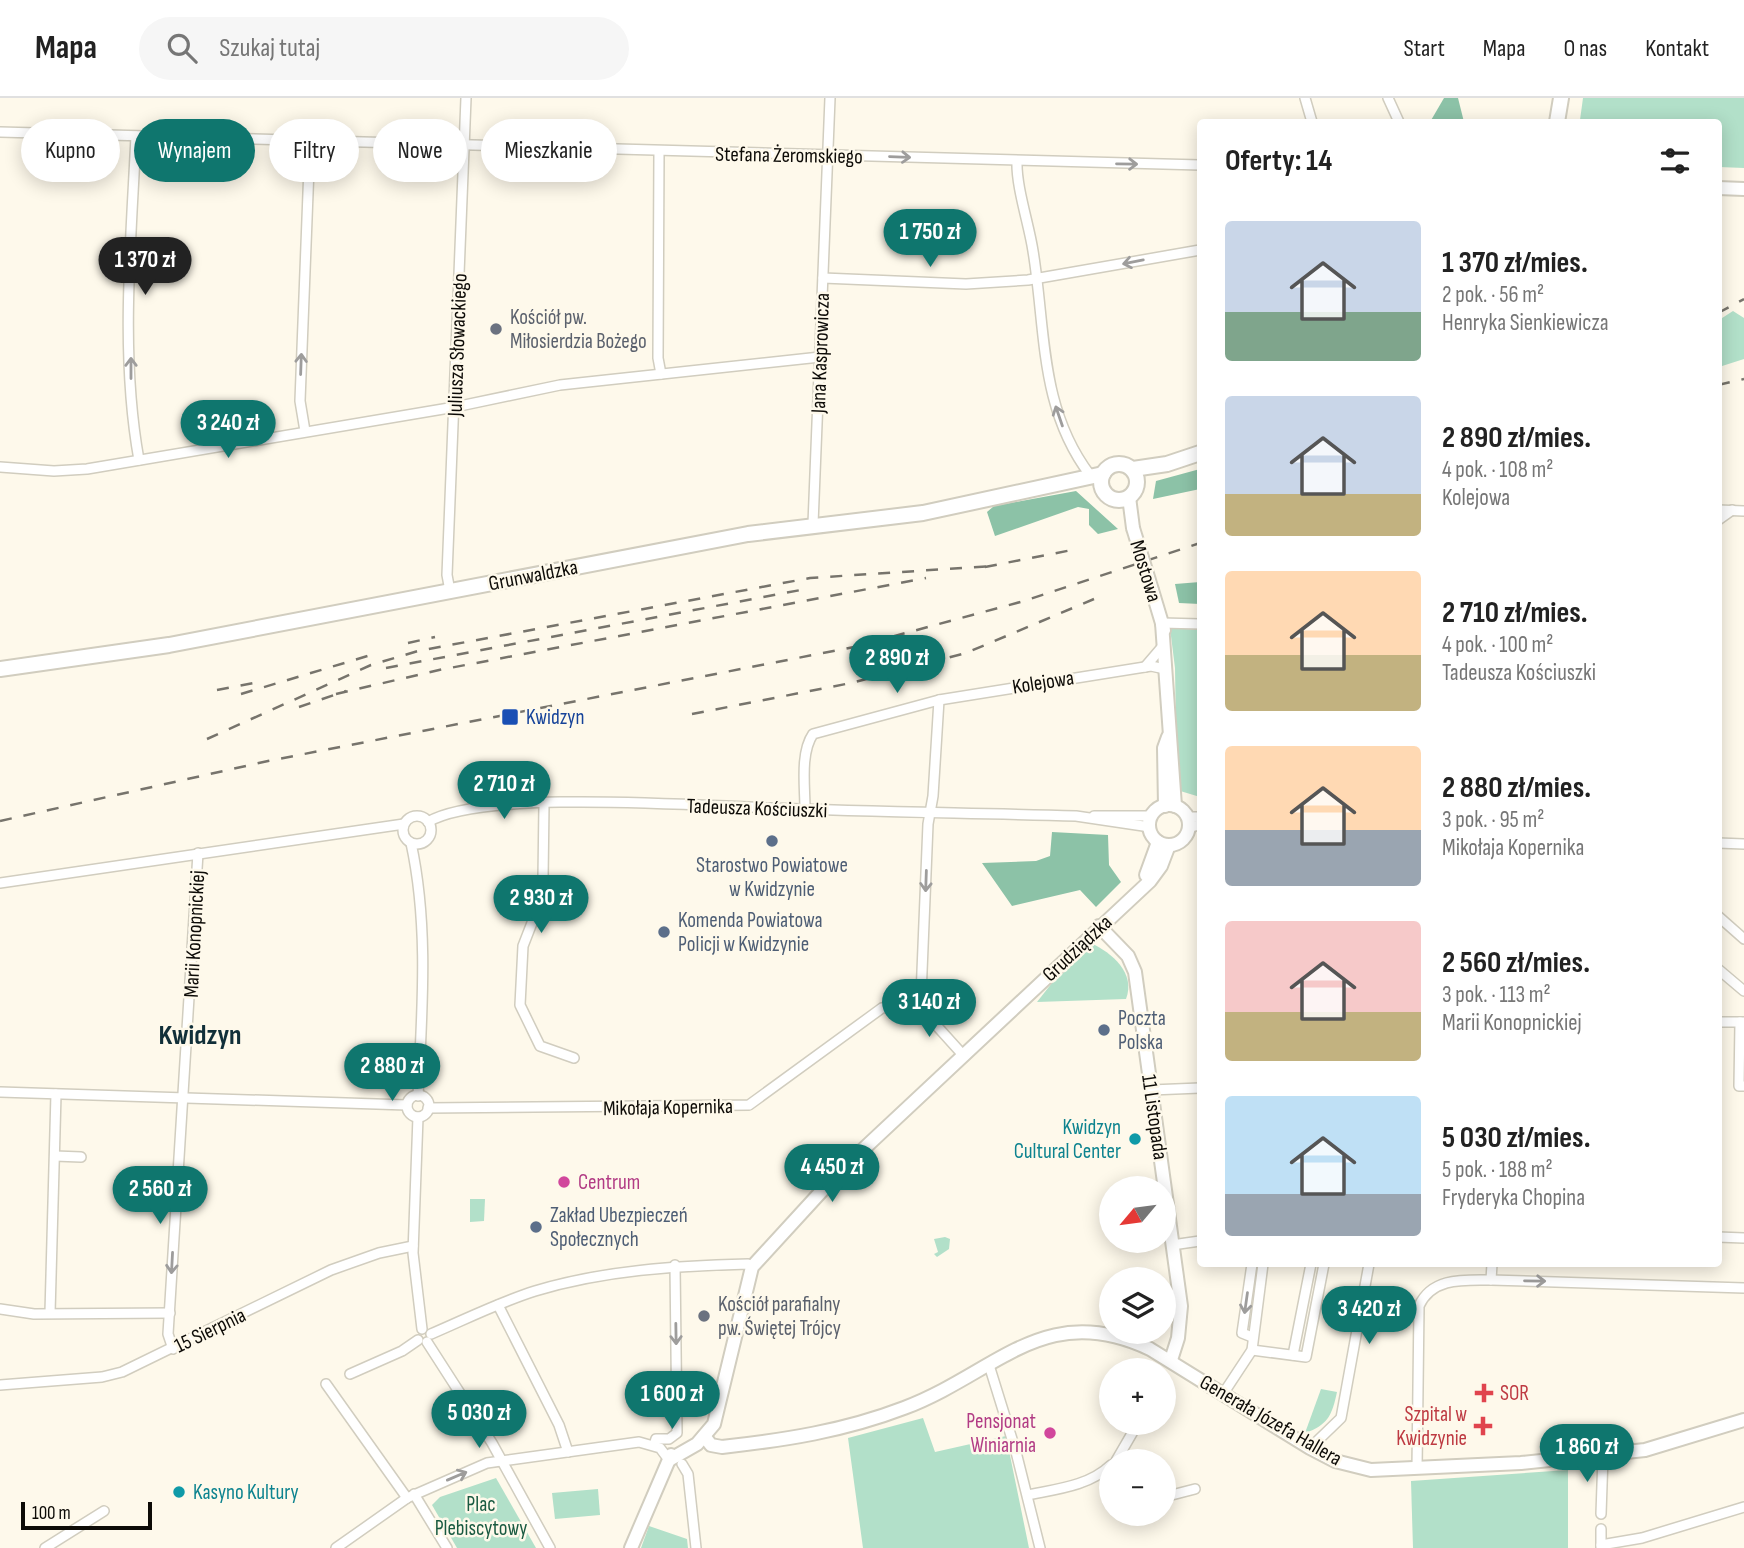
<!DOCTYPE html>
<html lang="pl">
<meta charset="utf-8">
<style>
:root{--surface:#fff;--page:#f6f6f6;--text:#222;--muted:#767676;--line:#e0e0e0;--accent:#0f766e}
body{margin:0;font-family:"Sofia Sans Condensed",sans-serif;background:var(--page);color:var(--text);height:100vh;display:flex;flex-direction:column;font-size:26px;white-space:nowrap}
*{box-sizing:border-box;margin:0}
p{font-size:23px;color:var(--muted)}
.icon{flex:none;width:38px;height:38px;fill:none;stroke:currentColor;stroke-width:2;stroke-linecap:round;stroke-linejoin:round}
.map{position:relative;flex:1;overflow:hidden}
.panel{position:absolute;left:1197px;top:21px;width:525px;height:1148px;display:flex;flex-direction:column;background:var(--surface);border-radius:7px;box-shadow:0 4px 18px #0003}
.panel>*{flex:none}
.top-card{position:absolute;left:21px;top:21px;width:665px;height:63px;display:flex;gap:14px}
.needle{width:46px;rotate:241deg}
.tools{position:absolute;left:1099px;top:1078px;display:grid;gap:14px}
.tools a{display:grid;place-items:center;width:77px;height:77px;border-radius:50%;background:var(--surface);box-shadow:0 4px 18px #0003;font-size:35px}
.scale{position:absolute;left:21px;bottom:18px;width:131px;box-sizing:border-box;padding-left:7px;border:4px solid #0d0b07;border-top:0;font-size:19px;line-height:24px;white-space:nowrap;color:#0d0b07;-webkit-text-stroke:5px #fef9eb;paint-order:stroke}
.price{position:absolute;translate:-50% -60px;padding:0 16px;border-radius:24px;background:var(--accent);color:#fff;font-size:23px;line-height:46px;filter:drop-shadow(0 2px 4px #0008)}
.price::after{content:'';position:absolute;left:50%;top:42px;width:21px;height:16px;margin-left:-10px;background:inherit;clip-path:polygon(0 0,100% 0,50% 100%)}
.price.selected{background:#222;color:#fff}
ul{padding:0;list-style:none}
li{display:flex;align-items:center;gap:21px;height:175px;padding:0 28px}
li span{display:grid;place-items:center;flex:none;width:196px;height:140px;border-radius:7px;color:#555}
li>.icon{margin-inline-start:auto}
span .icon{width:84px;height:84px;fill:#fffc;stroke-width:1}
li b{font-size:30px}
h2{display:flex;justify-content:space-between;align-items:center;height:84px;padding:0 28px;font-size:30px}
.chip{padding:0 24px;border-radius:32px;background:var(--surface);box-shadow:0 4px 18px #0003;font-size:24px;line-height:63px}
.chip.selected{background:var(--accent);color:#fff}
header{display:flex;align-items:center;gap:42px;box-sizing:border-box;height:98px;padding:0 35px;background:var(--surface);border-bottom:2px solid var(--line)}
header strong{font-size:33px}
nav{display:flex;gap:38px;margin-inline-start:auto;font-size:24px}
.search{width:490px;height:63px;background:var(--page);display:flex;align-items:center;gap:18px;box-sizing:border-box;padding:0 24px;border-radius:38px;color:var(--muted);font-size:26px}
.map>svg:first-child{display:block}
</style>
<header>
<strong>Mapa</strong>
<div class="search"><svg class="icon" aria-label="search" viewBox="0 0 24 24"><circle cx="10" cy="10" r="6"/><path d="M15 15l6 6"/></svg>Szukaj tutaj</div>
<nav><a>Start</a><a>Mapa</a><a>O nas</a><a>Kontakt</a></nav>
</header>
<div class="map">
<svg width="1744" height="1450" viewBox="0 0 1744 1450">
<rect width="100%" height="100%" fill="#fef9eb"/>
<g fill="#b2e0c9">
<polygon points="1583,0 1744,0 1744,70 1719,69 1718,24 1582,24 1580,22"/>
<polygon points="1733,213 1744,220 1744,261 1719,269 1719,222"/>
<polygon points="1170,530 1200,532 1200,699 1177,692 1175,570"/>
<path d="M1091,845C1112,855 1136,875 1126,901L1037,904L1063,871Z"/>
<polygon points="470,1101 485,1101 484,1123 470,1124"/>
<polygon points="945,1139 950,1141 949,1151 937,1159 934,1156 938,1154 934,1141"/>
<path d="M1321,1291L1337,1294C1332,1317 1328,1327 1305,1335Z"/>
<polygon points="923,1320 935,1354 1006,1338 1029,1450 863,1450 848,1340"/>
<polygon points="1568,1372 1568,1450 1413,1450 1411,1383"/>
<polygon points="496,1380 536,1450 457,1450 432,1407 440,1399"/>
<polygon points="598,1391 600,1417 555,1421 552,1395"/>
<polygon points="649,1428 687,1441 688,1450 641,1450"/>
</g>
<g fill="#8cc2a7">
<polygon points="1444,0 1458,0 1464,24 1430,24"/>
<polygon points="1200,371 1200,391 1153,401 1156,383"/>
<polygon points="1076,393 1118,431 1098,436 1089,427 1089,411 1078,409 995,438 987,414 994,408"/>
<polygon points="1200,484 1200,506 1179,505 1175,486"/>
<polygon points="1052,734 1108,737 1109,767 1121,784 1096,809 1080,792 1012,808 982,765 1036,763 1050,758"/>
</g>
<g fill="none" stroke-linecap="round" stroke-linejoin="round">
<g stroke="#d1cdbf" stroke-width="12">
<g id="street">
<polyline points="1305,0 1312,24"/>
<polyline points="1388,0 1399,24"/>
<polyline points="0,34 1200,67"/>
<path d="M136,38C131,145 120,257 139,362"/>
<polyline points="659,54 658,260 661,276"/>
<path d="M1017,63C1016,89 1029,126 1033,153C1046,232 1039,310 1090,377"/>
<polyline points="823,180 966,186 1028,182 1200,152"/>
<polyline points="305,333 300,303 310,43"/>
<polyline points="0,369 54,373 87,371 455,309 560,287 820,259"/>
<polyline points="1718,412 1744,413"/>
<polyline points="1718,422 1732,412"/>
<polyline points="813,426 830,0"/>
<polyline points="450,493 447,477 466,0"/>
<polyline points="1162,525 1200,526"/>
<polyline points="1145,569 1163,548"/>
<polyline points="544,706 543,780 537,812 523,848 520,907 540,948 574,960"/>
<path d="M805,711C805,689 800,655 813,636L939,602L1151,568L1165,571"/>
<polyline points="1094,718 1151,718"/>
<circle cx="417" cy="732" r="14"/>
<polyline points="1188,719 1200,719"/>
<path d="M428,724C484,691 700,708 772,710C874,714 975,715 1076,718L1150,729"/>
<polyline points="1189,729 1200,727"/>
<path d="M411,745C429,828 422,913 418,998"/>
<polyline points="1718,745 1744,746"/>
<polyline points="0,785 404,726"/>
<polyline points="1718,818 1744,841"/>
<polyline points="1718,871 1744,893"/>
<polyline points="917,906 921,898 928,726 933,698 939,602"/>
<polyline points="917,906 963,957"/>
<polyline points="1718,924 1744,924"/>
<polyline points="1740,924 1739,988 1744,988"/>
<polyline points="1151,992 1200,990"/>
<polyline points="0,994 407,1007"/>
<circle cx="418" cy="1008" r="11"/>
<polyline points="428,1010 749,1007 882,910 917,906"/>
<polyline points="418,1019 413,1155 422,1231"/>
<polyline points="55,1058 81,1059"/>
<polyline points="1718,1139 1744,1140"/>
<polyline points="1172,1147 1200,1143"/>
<polyline points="1491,1182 1492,1166"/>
<polyline points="498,1207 559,1327 568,1354"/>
<polyline points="0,1211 34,1216 170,1215"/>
<polyline points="50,1215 56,996"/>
<path d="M431,1236C466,1221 500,1204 535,1193C605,1172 675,1168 748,1166L752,1169"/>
<polyline points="1252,1239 1242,1235 1252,1166"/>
<polyline points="427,1244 492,1345 550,1450"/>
<polyline points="173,1251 168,1236 198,755"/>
<polyline points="1252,1252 1306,1259 1324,1166"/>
<polyline points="1293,1257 1311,1166"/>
<polyline points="989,1267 1016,1354 1040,1450"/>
<polyline points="350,1276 402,1253 418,1242"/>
<polyline points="326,1286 407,1400"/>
<polyline points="0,1287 102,1279 122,1274 331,1172 379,1155 413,1148"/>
<polyline points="1223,1296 1252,1252 1263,1166"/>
<polyline points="654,1347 656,1341 669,1341 677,1335 675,1167"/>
<polyline points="1310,1350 1341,1320 1369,1166"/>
<polyline points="1116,1363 1138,1325"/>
<polyline points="682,1366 688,1376 696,1450"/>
<path d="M1417,1370L1419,1208C1432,1179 1464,1182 1491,1182L1744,1190"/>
<polyline points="414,1396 447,1450"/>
<path d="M1028,1397C1057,1391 1089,1388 1111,1367"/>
<polyline points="1164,1399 1195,1391"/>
<polyline points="1601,1416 1603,1358"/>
<polyline points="1601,1447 1642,1440 1744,1409"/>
<polyline points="45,1450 104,1413"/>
<polyline points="336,1450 407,1400 487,1365 639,1344 660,1350 669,1362"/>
<polyline points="1601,1450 1601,1431"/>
</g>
</g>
<g stroke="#d1cdbf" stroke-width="16">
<g id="secondary">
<polyline points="1718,90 1744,91"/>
<polyline points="1129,399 1133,430"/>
<polyline points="1152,492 1164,532"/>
<polyline points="1162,525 1175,708"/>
<circle cx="1169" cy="727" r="20"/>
<polyline points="1165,708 1164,650 1168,639"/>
<polyline points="1146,777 1158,744"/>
<polyline points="1099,828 1128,858 1135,874 1181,1208 1178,1240 1171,1262"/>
<path d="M704,1338L711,1347L722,1349C785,1342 844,1333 904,1310C997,1275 1044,1201 1150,1251L1310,1350L1335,1363L1371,1372L1521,1365L1645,1352L1744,1322"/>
<polyline points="669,1362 697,1346 714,1326 752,1169 840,1073 1150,783 1161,768 1169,747"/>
<polyline points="631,1450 671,1357"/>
</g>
</g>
<g stroke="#d1cdbf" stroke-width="18">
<g id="primary">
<polyline points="1557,24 1561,0"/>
<circle cx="1119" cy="384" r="18"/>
<polyline points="1133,371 1167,366 1200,355"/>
<polyline points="0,571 169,547 748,436 923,415 1103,376"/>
</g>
</g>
<use href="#street" stroke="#fff" stroke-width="9"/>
<use href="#secondary" stroke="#fff" stroke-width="12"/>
<use href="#primary" stroke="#fff" stroke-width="14"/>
<g stroke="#77746c" stroke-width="2.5" stroke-dasharray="12 12" stroke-linecap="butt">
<polyline points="1718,215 1744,201"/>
<polyline points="1718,287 1744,281"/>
<polyline points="985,469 1077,451"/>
<polyline points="408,545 435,539"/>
<polyline points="386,570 806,491"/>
<polyline points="217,592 254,585"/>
<polyline points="241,596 371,557"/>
<polyline points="336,596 439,572 926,480"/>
<polyline points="299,609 346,593"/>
<polyline points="692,616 851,585 966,555 1094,501"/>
<polyline points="207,641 371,567 418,553 810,480 992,468"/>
<polyline points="0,723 268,663 854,549 1024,503 1200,445"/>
</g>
<g stroke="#d1cdbf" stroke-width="16" stroke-linecap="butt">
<polyline id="secondary-bridge" points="1133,430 1152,492"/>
</g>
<use href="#secondary-bridge" stroke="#fff" stroke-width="12"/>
</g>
<defs><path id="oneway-shaft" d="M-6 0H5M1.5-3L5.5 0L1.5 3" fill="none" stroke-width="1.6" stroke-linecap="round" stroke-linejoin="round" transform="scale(1.75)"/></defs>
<g stroke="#9e9d9c">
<use href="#oneway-shaft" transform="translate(900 59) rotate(2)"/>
<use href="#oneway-shaft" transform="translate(1127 66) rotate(1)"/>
<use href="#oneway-shaft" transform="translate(1133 164) rotate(169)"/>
<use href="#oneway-shaft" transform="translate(301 266) rotate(-88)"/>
<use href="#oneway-shaft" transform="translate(131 270) rotate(-90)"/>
<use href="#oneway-shaft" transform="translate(1059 318) rotate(-109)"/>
<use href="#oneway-shaft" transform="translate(926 783) rotate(92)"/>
<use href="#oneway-shaft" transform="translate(172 1165) rotate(93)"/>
<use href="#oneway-shaft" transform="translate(1535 1183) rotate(1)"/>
<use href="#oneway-shaft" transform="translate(1246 1205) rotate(98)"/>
<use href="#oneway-shaft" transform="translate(676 1236) rotate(89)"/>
<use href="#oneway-shaft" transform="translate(457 1378) rotate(-23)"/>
</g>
<g fill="#6b7280" stroke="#fef9eb" stroke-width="2.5">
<circle cx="496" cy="231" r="7"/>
<circle cx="704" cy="1218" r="7"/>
</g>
<rect fill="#1a4fb4" stroke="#fef9eb" stroke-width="2.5" x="501" y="610" width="18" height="18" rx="3.5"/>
<g fill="#5c6f8a" stroke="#fef9eb" stroke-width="2.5">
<circle cx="772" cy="743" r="7"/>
<circle cx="664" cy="834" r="7"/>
<circle cx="1104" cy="932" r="7"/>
<circle cx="536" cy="1129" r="7"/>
</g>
<g fill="#0f9aa8" stroke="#fef9eb" stroke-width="2.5">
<circle cx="1135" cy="1041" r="7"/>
<circle cx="179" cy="1394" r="7"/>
</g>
<g fill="#d1479c" stroke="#fef9eb" stroke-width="2.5">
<circle cx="564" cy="1084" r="7"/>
<circle cx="1050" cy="1335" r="7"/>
</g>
<g fill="#e0444e" stroke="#fef9eb" stroke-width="2.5">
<path d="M1480.5 1284.5h7v7h7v7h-7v7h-7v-7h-7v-7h7z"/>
<path d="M1479.5 1317.5h7v7h7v7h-7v7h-7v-7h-7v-7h7z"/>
</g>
<g text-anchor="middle" stroke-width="5" stroke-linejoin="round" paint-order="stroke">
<g font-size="21" fill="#0d0b07" stroke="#fef9eb">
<text transform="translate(789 57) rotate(1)" y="7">Stefana Żeromskiego</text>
<text transform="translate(457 247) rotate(-88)" y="7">Juliusza Słowackiego</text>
<text transform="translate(820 255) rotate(-88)" y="7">Jana Kasprowicza</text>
<text transform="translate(1146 473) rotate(73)" y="7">Mostowa</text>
<text transform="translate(533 477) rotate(-11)" y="7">Grunwaldzka</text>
<text transform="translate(1043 584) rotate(-9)" y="7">Kolejowa</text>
<text transform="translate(757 710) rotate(2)" y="7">Tadeusza Kościuszki</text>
<text transform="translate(194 836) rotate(-87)" y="7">Marii Konopnickiej</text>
<text transform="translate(1077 850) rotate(-43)" y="7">Grudziądzka</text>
<text transform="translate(668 1009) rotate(-1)" y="7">Mikołaja Kopernika</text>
<text transform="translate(1155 1019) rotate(82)" y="7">11 Listopada</text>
<text transform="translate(210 1232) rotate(-26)" y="7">15 Sierpnia</text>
<text transform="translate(1271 1322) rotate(30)" y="7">Generała Józefa Hallera</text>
</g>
<g font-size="21" fill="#5b616d" stroke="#fef9eb" text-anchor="start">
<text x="510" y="226">Kościół pw.<tspan x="510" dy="24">Miłosierdzia Bożego</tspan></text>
<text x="718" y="1213">Kościół parafialny<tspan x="718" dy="24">pw. Świętej Trójcy</tspan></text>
</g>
<g font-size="21" fill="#164399" stroke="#fef9eb" text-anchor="start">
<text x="526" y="626">Kwidzyn</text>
</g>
<g font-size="21" fill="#4e5e75" stroke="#fef9eb" text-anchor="start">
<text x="772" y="774" text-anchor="middle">Starostwo Powiatowe<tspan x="772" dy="24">w Kwidzynie</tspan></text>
<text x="678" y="829">Komenda Powiatowa<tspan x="678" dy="24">Policji w Kwidzynie</tspan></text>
<text x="1118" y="927">Poczta<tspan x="1118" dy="24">Polska</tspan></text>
<text x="550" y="1124">Zakład Ubezpieczeń<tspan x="550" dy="24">Społecznych</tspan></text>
</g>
<g font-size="21" fill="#0d838f" stroke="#fef9eb" text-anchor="end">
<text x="1121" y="1036">Kwidzyn<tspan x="1121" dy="24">Cultural Center</tspan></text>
<text x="193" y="1401" text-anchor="start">Kasyno Kultury</text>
</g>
<g font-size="21" fill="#b23c85" stroke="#fef9eb" text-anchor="start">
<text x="578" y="1091">Centrum</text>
<text x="1036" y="1330" text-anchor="end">Pensjonat<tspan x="1036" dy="24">Winiarnia</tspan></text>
</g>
<g font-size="21" fill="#be3a42" stroke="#fef9eb" text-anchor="start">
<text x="1500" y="1302">SOR</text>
<text x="1467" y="1323" text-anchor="end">Szpital w<tspan x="1467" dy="24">Kwidzynie</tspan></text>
</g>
<g font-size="21" fill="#195a41" stroke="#fef9eb">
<text x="481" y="1413">Plac<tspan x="481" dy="24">Plebiscytowy</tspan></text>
</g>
<g font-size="28" font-weight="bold" fill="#112f39" stroke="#fef9eb">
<text x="200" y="946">Kwidzyn</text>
</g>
</g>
</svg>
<div class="tools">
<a><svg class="needle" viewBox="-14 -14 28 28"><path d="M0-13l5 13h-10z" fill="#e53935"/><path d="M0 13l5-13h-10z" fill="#767676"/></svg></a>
<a><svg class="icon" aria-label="layers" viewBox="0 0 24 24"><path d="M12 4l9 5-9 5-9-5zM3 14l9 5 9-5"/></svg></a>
<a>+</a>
<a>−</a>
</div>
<div class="scale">100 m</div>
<b class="price" style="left:930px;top:171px">1 750 zł</b>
<b class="price selected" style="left:145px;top:199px">1 370 zł</b>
<b class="price" style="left:228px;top:362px">3 240 zł</b>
<b class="price" style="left:897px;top:597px">2 890 zł</b>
<b class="price" style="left:504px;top:723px">2 710 zł</b>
<b class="price" style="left:541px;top:837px">2 930 zł</b>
<b class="price" style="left:929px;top:941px">3 140 zł</b>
<b class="price" style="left:392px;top:1005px">2 880 zł</b>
<b class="price" style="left:832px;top:1106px">4 450 zł</b>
<b class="price" style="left:160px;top:1128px">2 560 zł</b>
<b class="price" style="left:1369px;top:1248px">3 420 zł</b>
<b class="price" style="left:672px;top:1333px">1 600 zł</b>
<b class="price" style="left:479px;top:1352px">5 030 zł</b>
<b class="price" style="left:1587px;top:1386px">1 860 zł</b>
<div class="top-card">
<a class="chip">Kupno</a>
<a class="chip selected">Wynajem</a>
<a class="chip">Filtry</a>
<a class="chip">Nowe</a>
<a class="chip">Mieszkanie</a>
</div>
<section class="panel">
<h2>Oferty: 14<svg class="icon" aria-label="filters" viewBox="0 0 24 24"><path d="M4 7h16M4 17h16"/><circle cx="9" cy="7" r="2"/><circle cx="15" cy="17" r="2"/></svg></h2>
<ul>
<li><span style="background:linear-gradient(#c9d6e8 65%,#7fa58c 0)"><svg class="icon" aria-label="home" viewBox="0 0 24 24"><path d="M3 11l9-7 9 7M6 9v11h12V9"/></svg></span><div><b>1 370 zł/mies.</b><p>2 pok. · 56 m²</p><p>Henryka Sienkiewicza</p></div></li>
<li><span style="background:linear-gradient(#c9d6e8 70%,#c2b280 0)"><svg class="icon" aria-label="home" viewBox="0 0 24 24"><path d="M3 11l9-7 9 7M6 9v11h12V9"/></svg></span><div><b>2 890 zł/mies.</b><p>4 pok. · 108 m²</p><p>Kolejowa</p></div></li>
<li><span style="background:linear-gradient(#ffd9b3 60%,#c2b280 0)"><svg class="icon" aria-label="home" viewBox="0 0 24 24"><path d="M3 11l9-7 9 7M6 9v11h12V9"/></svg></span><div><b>2 710 zł/mies.</b><p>4 pok. · 100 m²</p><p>Tadeusza Kościuszki</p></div></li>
<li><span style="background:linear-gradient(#ffd9b3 60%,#9aa5b1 0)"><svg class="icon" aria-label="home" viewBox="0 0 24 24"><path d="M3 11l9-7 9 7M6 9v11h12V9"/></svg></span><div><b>2 880 zł/mies.</b><p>3 pok. · 95 m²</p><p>Mikołaja Kopernika</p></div></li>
<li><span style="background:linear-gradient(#f6c9c9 65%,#c2b280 0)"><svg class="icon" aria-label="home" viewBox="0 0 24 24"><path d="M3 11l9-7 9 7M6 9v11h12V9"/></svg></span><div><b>2 560 zł/mies.</b><p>3 pok. · 113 m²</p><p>Marii Konopnickiej</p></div></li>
<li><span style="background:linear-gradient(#bfe0f5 70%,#9aa5b1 0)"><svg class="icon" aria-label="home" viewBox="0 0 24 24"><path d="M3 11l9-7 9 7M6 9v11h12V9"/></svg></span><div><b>5 030 zł/mies.</b><p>5 pok. · 188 m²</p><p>Fryderyka Chopina</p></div></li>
</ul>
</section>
</div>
